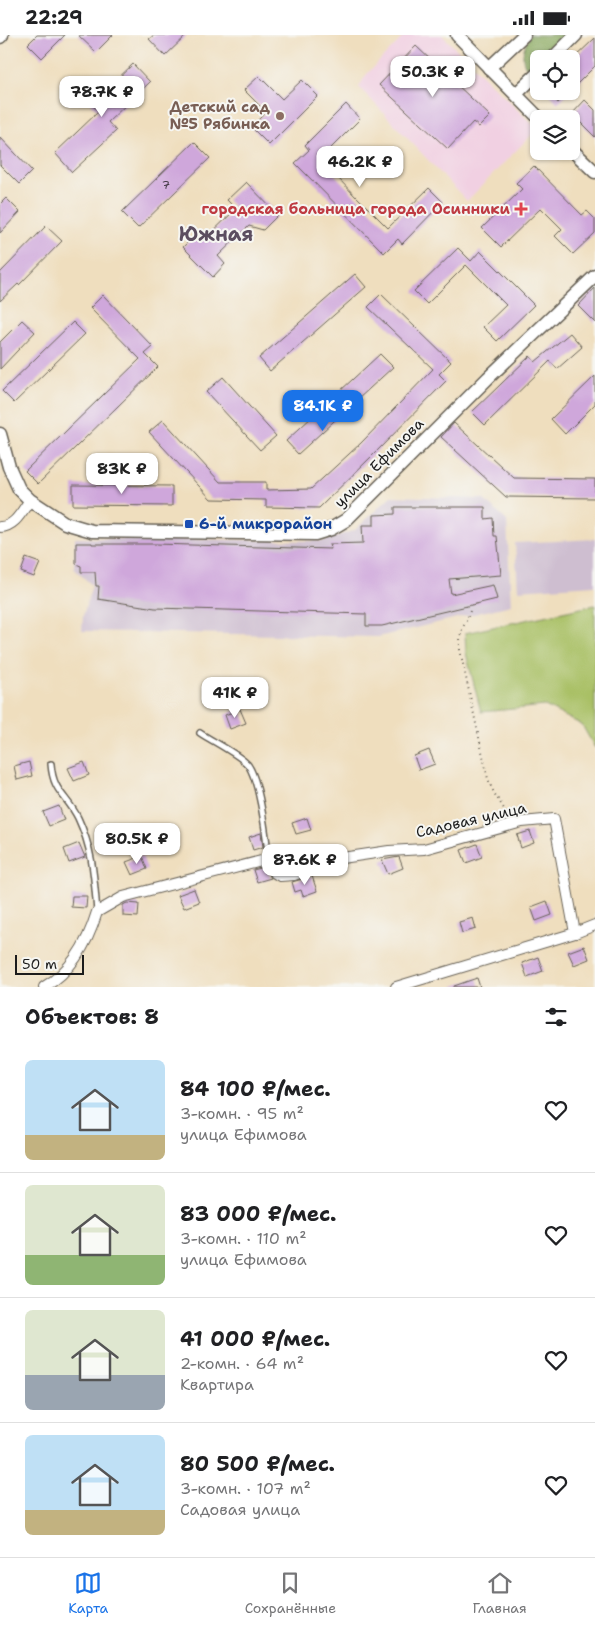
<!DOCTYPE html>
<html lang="ru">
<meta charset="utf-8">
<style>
:root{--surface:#fff;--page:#f6f6f6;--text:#202124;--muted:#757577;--line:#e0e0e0;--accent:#1a73e8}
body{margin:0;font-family:"Shantell Sans",sans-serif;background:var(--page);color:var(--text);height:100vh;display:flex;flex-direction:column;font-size:19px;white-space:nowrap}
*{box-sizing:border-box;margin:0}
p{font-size:16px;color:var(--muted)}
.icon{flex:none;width:28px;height:28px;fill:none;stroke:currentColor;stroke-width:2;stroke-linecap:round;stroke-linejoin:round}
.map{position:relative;height:952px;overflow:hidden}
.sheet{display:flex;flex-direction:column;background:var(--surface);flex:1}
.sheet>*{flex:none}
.tools{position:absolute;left:530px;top:15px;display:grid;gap:10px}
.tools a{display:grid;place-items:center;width:50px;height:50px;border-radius:8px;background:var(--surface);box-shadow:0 1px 4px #0004;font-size:25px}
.scale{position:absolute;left:15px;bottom:12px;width:69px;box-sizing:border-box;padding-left:5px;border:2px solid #1c1c1c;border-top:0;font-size:14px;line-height:18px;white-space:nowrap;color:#1c1c1c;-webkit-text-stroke:4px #f6f6f2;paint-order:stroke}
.price{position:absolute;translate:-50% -42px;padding:0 11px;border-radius:10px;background:#fff;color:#222;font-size:16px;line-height:32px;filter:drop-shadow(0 1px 2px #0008)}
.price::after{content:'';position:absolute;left:50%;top:30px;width:15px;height:11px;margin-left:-8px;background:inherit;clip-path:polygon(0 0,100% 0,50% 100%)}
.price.active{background:var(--accent);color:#fff}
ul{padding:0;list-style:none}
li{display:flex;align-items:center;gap:15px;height:125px;padding:0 25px}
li+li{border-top:1px solid var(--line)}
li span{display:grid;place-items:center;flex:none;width:140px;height:100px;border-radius:8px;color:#555}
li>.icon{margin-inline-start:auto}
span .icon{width:60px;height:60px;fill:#fffc;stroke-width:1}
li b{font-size:21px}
h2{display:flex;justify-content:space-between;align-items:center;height:60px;padding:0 25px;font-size:21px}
.status{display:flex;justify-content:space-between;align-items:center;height:35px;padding:0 25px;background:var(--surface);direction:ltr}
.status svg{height:14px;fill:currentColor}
.tabs{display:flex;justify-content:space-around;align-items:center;height:70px;border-top:1px solid var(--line);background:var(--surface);font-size:14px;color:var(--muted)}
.tabs a{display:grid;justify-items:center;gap:2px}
.tabs .active{color:var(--accent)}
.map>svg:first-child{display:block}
</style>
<div class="status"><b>22:29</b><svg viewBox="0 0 49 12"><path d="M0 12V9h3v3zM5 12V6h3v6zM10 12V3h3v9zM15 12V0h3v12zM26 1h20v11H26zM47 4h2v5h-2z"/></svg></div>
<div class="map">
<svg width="595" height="952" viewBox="0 0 595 952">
<rect width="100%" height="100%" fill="#f6f6f2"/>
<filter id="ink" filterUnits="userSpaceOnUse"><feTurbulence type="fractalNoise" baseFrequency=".02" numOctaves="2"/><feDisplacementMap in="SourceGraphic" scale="10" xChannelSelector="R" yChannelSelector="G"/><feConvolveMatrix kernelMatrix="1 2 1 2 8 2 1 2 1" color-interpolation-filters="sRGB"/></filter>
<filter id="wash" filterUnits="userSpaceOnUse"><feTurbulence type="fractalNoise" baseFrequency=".0096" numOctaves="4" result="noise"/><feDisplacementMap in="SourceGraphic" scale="20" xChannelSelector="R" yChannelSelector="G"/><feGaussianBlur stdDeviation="1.12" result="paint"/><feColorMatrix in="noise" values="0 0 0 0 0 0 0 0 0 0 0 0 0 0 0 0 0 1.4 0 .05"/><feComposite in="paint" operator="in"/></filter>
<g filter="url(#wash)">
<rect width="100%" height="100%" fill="#efdebe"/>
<polygon fill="#f1d0e2" points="405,0 442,0 537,94 467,166 359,52 366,40"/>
<g fill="#cebed0">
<polygon points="391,461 483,464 507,486 511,570 378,602 82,596 83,581 92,550 74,534 75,503 323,506 355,495"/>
<polygon points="595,504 595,550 518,555 515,508"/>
</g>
<polygon fill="#a9c065" stroke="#626e40" points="595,570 595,713 582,690 545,671 481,677 466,618 465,598"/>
<path fill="#86a65a" stroke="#51613b" d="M530,0H570L546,24H539V31L534,35L525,31C520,19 525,10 530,0Z"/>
<g id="blocks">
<g fill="#cfa7db">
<polygon points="37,0 65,0 42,23 28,9"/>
<polygon points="78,0 113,0 96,17"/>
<polygon points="154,0 187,0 165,21 149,4"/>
<polygon points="595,3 595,31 571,55 571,26"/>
<polygon points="416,11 490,81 479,92 473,87 448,114 379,50"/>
<polygon points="133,29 150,47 108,87 116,96 72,137 55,118 99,76 91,69"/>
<polygon points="259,41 282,64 302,45 318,61 269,110 251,92 266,77 244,55"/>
<polygon points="547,56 570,56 558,68"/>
<polygon points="585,65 595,75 595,102 572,79"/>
<polygon points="346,69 360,84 320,124 356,162 356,161 388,193 429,153 443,167 402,209 398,204 384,218 295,128 309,115 305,110"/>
<polygon points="0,102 32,136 19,149 0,130"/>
<polygon points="194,107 210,123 138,193 122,177"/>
<polygon points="534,131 582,180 587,176 595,184 595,198 573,219 555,201 562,194 541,173 501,212 482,193 522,154 516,148"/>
<polygon points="246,147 278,180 263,195 249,191 218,221 225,229 213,242 183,212 197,198 204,205 236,174 227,165"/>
<polygon points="6,163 20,177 0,198 0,169"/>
<polygon points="46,191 62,206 19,250 18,249 0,266 0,238"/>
<polygon points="458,213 471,226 480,216 534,270 497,306 483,292 506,270 466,230 427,269 414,256"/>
<polygon points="355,239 366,252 270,336 259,323"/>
<polygon points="595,253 595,288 578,271"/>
<polygon points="381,259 451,327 439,339 446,346 373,420 319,473 266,472 266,465 211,464 149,397 163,385 220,447 266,447 266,455 311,454 361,408 433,334 368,272"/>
<polygon points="103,260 153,312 145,319 158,332 38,449 25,436 140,324 90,273"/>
<polygon points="22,285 35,297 0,334 0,307"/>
<polygon points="73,287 85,299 14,368 2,356"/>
<polygon points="570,298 582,312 557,334 550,326 485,390 472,377 530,321 535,327"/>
<polygon points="380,319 393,332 298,419 286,406"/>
<polygon points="595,341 595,369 565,399 551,384"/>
<polygon points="223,342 276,401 260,415 206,357"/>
<polygon points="454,388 514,443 595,444 595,463 506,462 441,402"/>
<polygon points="73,450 172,451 172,471 73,470"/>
<polygon points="395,472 485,472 485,484 493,483 494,501 497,501 501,540 449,544 451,559 493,550 497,564 382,591 366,591 366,579 155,573 98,564 99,551 96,551 95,537 81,537 81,531 76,529 76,508 92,508 92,509 156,509 331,514 330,509 363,508 362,490 374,490 374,480 395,479"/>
<polygon points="26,523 40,528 34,542 21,537"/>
<polygon points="240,674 246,688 230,694 225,680"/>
<polygon points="429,715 435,729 419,735 414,721"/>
<polygon points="29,727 32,741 17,745 14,731"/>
<polygon points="84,727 89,740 74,746 68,733"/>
<polygon points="59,771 64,785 49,791 43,777"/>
<polygon points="307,783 311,795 296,799 292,788"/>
<polygon points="530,796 534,808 521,813 517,800"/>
<polygon points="261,798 263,812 253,815 249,802"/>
<polygon points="79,808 85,822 69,828 64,814"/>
<polygon points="477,809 482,822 466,828 461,815"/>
<polygon points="142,821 147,834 132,840 126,827"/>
<polygon points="399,822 403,833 388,839 382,825"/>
<polygon points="265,832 271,843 257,847 253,835"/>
<polygon points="312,841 317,856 303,861 301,855 295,857 292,847"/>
<polygon points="194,854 199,867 184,873 178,860"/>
<polygon points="72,861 87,861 86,873 71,872"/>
<polygon points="547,866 552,880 536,886 531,872"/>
<polygon points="127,868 139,869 138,882 123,881 123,870"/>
<polygon points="473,883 476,894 462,898 459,887"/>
<polygon points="584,911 589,924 574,930 568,917"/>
<polygon points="538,922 543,936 527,942 522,928"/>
<polygon points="477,943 480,952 454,952 454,951"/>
</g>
</g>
</g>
<g filter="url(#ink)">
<use href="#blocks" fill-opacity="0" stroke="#666055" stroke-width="1"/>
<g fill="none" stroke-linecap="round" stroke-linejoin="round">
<g stroke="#666055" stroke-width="8">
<g id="service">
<path d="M200,698C212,706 240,720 248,730C260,747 266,802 269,824"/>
<path d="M51,729C53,758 67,760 78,783C93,815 94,842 97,877"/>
</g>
</g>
<g stroke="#666055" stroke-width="12">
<g id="minor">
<path d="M0,492C15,492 22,476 30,465"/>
<path d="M44,952C72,936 88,907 97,877L123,862L269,824L275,838L280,841L294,840L342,823L389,816L424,814L522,787L554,784L575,898L595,890"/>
<polyline points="396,952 575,898"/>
</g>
</g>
<g stroke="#666055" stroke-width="15">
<g id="tertiary">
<polyline points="457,0 540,84"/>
<polyline points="0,2 2,0"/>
<polyline points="552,24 576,0"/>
<polyline points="489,33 524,0"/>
<polyline points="516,59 539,37"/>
<polyline points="571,114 595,137"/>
<polyline points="0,399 9,432 19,454 30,465 65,488 92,496 315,499 331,494 346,485 488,343 595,241"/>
</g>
</g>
<path stroke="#666055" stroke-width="2" stroke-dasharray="1 4" stroke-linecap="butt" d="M470,576C464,594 459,593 460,615L488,744L494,758L508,780"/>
<use href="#service" stroke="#fff" stroke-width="5"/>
<use href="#minor" stroke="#fff" stroke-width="10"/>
<use href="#tertiary" stroke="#fff" stroke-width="12"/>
</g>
</g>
<circle fill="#8d6e63" stroke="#f6f6f2" stroke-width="2" cx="280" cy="81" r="5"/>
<path fill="#e0444e" stroke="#f6f6f2" stroke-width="2" d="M518.5 166.5h5v5h5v5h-5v5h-5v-5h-5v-5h5z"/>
<rect fill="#1a4fb4" stroke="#f6f6f2" stroke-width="2" x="184" y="484" width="10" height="10" rx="2.5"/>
<g text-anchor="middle" stroke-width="4" stroke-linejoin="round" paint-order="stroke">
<g font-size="12" fill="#493f4c">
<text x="166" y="154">7</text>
</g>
<g font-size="15" font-weight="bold" fill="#785e54" stroke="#f6f6f2" text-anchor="end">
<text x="270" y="77">Детский сад<tspan x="270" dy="17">№5 Рябинка</tspan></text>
</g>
<g font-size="15" font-weight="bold" fill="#be3a42" stroke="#f6f6f2" text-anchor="end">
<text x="510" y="179">городская больница города Осинники</text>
</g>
<g font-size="15" fill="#1c1c1c" stroke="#f6f6f2">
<text transform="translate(379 428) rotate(-45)" y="5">улица Ефимова</text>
<text transform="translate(471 785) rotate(-13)" y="5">Садовая улица</text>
</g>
<g font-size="15" font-weight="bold" fill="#164399" stroke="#f6f6f2" text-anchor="start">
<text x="199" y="494">6-й микрорайон</text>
</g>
<g font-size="20" font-weight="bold" fill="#5b4d5f" stroke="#f6f6f2">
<text x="216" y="206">Южная</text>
</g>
</g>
</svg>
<div class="tools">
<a><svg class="icon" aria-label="locate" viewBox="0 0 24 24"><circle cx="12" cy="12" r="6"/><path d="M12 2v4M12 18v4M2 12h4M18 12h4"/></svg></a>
<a><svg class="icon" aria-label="layers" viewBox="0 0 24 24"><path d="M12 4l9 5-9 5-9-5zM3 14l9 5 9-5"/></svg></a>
</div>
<div class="scale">50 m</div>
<b class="price" style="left:433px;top:63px">50.3K ₽</b>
<b class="price" style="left:102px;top:83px">78.7K ₽</b>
<b class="price" style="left:360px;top:153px">46.2K ₽</b>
<b class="price active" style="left:323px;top:397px">84.1K ₽</b>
<b class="price" style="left:122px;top:460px">83K ₽</b>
<b class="price" style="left:235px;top:684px">41K ₽</b>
<b class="price" style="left:137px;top:830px">80.5K ₽</b>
<b class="price" style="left:305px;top:851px">87.6K ₽</b>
</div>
<section class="sheet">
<h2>Объектов: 8<svg class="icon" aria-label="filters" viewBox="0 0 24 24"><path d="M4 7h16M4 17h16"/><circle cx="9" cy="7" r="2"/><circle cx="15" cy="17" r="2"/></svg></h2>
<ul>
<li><span style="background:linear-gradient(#bfe0f5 75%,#c2b280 0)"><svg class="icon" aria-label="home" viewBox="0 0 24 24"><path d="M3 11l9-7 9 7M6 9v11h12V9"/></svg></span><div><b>84 100 ₽/мес.</b><p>3-комн. · 95 m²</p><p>улица Ефимова</p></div><svg class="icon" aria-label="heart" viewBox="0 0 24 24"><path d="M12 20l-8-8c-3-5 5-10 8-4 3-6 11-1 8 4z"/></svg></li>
<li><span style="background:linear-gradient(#dfe7d0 70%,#8fb573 0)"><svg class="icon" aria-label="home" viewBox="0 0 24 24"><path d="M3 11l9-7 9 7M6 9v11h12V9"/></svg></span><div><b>83 000 ₽/мес.</b><p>3-комн. · 110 m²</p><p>улица Ефимова</p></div><svg class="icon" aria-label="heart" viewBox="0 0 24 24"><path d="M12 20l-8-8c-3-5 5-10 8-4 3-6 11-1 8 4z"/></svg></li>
<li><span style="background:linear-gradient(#dfe7d0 65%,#9aa5b1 0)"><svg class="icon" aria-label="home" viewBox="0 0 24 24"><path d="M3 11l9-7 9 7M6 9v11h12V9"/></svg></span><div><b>41 000 ₽/мес.</b><p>2-комн. · 64 m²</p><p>Квартира</p></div><svg class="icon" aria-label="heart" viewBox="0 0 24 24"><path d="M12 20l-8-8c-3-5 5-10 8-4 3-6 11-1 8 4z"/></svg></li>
<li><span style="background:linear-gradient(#bfe0f5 75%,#c2b280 0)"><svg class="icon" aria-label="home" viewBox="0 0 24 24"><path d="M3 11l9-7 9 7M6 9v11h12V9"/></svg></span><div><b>80 500 ₽/мес.</b><p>3-комн. · 107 m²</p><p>Садовая улица</p></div><svg class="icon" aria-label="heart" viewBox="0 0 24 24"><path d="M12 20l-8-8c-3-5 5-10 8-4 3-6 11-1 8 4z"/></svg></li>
</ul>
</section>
<nav class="tabs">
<a class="active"><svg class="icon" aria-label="map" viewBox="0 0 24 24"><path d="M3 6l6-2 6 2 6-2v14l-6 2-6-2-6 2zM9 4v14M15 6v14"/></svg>Карта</a>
<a><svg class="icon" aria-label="saved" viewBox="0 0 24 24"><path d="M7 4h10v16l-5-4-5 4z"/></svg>Сохранённые</a>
<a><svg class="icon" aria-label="home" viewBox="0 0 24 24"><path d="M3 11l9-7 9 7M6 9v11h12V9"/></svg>Главная</a>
</nav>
